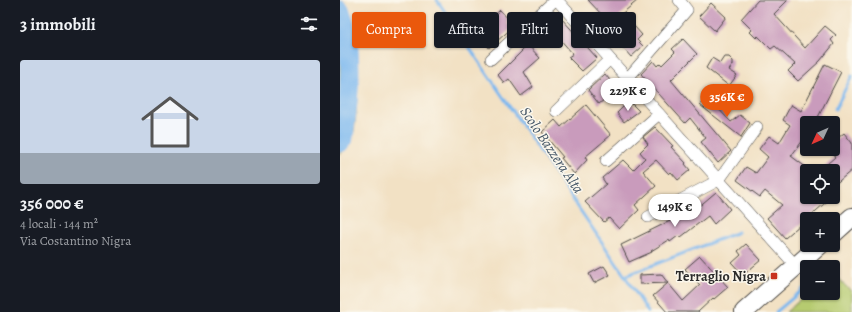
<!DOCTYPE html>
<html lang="it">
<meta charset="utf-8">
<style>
:root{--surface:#171b24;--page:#242831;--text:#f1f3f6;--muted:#9ea1a6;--accent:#ea580c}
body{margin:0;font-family:Alegreya,serif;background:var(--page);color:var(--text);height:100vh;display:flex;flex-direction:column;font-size:15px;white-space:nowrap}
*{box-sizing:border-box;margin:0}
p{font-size:13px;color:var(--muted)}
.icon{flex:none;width:22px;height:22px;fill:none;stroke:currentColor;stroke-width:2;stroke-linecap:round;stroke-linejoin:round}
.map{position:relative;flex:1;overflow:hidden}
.panel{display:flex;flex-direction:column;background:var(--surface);width:340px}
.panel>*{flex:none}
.banner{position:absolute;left:12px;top:12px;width:380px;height:36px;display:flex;gap:8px}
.needle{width:26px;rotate:226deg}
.fabs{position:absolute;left:460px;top:116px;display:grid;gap:8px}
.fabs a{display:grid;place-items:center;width:40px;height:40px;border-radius:4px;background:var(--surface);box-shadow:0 1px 3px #0004;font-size:20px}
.price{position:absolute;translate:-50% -34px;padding:0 9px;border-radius:14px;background:#fff;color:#222;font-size:13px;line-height:26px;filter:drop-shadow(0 1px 2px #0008)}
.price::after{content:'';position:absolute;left:50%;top:24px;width:12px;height:9px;margin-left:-6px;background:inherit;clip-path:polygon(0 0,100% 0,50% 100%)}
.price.active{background:var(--accent);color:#fff}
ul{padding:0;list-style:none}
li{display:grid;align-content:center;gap:8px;height:212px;padding:0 20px}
li span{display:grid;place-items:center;height:124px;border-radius:4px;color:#555}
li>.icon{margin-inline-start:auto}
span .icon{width:72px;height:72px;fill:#fffc;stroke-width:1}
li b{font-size:17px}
h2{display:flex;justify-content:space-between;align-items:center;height:48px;padding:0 20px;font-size:17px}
.chip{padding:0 14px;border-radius:4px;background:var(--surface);box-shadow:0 1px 3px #0004;font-size:14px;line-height:36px}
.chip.active{background:var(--accent);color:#fff}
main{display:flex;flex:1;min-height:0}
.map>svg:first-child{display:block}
</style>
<main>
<section class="panel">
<h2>3 immobili<svg class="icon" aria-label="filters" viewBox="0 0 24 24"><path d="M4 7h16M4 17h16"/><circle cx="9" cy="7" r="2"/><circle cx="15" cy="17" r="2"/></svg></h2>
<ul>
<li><span style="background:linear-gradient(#c9d6e8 75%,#9aa5b1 0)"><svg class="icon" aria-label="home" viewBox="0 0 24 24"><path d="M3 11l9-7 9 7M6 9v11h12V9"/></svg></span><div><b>356 000 €</b><p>4 locali · 144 m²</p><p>Via Costantino Nigra</p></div></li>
</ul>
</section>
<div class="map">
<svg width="512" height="312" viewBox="0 0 512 312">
<rect width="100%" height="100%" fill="#fbf7ec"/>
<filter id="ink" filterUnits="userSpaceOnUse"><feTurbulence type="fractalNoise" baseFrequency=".025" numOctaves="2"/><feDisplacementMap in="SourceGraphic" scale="8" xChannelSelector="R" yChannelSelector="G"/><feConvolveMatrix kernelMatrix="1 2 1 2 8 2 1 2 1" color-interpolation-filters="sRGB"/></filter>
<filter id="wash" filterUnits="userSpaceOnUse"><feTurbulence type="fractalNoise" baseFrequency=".012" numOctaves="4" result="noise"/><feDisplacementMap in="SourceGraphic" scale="16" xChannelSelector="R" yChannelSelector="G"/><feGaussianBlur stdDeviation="0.9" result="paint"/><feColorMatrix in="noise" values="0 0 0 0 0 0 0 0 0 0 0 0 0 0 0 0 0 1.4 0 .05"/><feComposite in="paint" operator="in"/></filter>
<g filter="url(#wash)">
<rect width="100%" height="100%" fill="#f2e1c4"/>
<g fill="#b6cb6f" stroke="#707b4d">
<path d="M0,1C20,25 19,101 14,131C12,140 5,148 0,155Z"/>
<polygon points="493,274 512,292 512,312 446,312 468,293 493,293"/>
</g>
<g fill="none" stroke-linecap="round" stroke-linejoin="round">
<g stroke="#7cb8ef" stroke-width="3">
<polyline points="97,0 285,276 308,312"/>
<polyline points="495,109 512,76"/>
<polyline points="285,276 398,232"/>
<polyline points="436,312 467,286"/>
</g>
<path stroke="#7cb8ef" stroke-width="19" d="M0,10C16,50 9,96 4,137L0,143"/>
</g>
<g id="blocks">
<g fill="#c99bbc">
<polygon points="248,0 298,0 278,17 289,30 294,26 302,35 297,40 303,46 291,57 273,36 278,32"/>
<polygon points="418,0 448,0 434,14 465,48 485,26 496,35 491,40 494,44 480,61 458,81 448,71 455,64 435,46 431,49 418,36 416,38 410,32 412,30 401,19"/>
<polygon points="371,3 386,17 375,31 359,16"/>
<polygon points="160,10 170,21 167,23 172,28 149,48 128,24 135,17 143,26"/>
<polygon points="221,18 257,58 242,71 228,57 233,54 210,28"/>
<polygon points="343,39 357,54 331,80 391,151 378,163 361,142 366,138 350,118 345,123 301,74 313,61 317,66 320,63 322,65 335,52 332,49"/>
<polygon points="188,45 200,58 184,72 193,87 181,96 169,79 164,83 158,75"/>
<polygon points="384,57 389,57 393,61 393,65 389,70 397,75 389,86 366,68 372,58 380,63"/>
<polygon points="485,64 501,72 475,123 467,123 467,135 451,156 467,168 467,197 492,197 445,238 427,218 442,205 425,191 420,197 397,180 406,167 416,173 428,157 419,149 429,136 439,143 450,125 443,120 451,105 461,111"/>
<polygon points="265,74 277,89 259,104 248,90"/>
<polygon points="368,98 391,122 400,115 410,123 401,137 360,105"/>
<polygon points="289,101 299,111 284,122 277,113"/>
<polygon points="246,105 271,135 245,157 247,160 234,174 221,158 223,157 202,132 215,120 221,127"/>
<polygon points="315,127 333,146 331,147 346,163 345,164 350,170 338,180 331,172 329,174 316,160 303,171 316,186 295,205 299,210 279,229 269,218 264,222 245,202 266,184 262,178 283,160 293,170 305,158 300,152 308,144 303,137"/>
<polygon points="504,133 512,143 512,170 493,186 493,171 479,171 495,157 493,154 493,142"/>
<polygon points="376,192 390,209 374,224 368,216 341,237 338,236 330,242 329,240 311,251 312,252 289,262 281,245 332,220 347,209 350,214"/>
<polygon points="406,244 421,260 403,275 392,263 401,255 398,251"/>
<polygon points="360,256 388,287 374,299 373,298 358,312 327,312 313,296 328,283 343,301 360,285 345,269"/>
<polygon points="264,266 270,275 254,283 249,274"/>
<polygon points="321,274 328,283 300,284 300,275"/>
</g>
</g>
</g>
<g filter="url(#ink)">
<use href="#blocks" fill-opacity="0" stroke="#494642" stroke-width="1"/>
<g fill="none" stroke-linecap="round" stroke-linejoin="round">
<g stroke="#494642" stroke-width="12">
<g id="minor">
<polyline points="217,0 456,266"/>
<polyline points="151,59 215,0"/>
<polyline points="287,79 347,10 339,0"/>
<polyline points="216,111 269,60"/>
<polyline points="266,161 319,114"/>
<polyline points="308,217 379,180 417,127"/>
</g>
</g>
<g stroke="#494642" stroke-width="20">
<g id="primary">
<polyline points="493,234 512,217"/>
<polyline points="404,312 480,245"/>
</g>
</g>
<use href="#minor" stroke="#fff" stroke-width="11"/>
<use href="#primary" stroke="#fff" stroke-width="18"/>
</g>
</g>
<rect fill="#c8321e" stroke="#fbf7ec" stroke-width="1.5" x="430" y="272" width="8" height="8" rx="2"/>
<g text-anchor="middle" stroke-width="3" stroke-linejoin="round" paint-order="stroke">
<g font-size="14" font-weight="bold" fill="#2b2b2b" stroke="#fbf7ec" text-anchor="end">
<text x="426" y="281">Terraglio Nigra</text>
</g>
<g font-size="15" font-style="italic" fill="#435566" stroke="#fbf7ec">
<text transform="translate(212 150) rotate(56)" y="5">Scolo Bazzera Alta</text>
</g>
</g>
</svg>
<div class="fabs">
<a><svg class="needle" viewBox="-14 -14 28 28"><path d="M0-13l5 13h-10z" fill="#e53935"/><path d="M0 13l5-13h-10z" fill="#9ea1a6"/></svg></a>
<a><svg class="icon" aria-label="locate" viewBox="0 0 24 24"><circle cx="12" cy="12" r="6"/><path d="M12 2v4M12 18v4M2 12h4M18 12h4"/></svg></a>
<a>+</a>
<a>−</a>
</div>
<b class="price" style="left:288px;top:112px">229K €</b>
<b class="price active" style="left:387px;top:118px">356K €</b>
<b class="price" style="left:335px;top:228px">149K €</b>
<div class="banner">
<a class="chip active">Compra</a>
<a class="chip">Affitta</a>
<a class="chip">Filtri</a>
<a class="chip">Nuovo</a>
</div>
</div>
</main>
